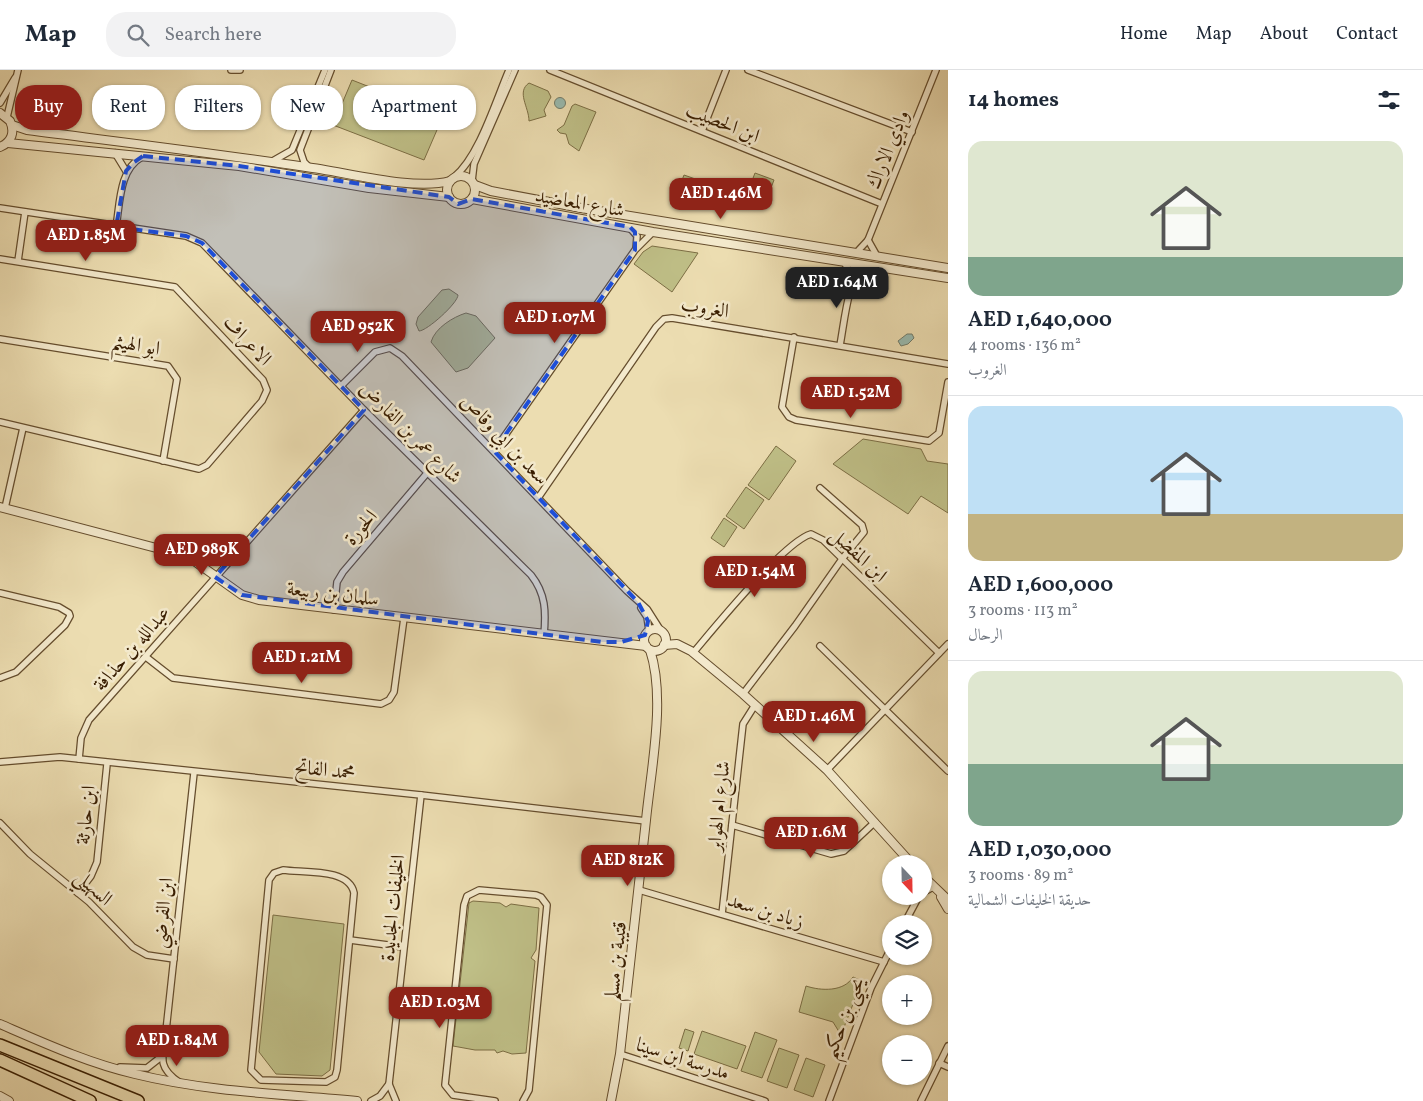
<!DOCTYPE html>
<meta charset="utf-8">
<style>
:root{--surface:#fff;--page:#f2f2f3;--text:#1f2937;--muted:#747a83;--line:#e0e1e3;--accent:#8f2418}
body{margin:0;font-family:Vollkorn,Amiri,serif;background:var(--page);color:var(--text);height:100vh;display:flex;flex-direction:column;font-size:19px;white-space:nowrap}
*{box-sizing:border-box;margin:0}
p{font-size:16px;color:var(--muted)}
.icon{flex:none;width:28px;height:28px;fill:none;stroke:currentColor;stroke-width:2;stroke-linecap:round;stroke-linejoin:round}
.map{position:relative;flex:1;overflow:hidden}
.sheet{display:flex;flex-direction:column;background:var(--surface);width:475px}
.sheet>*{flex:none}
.banner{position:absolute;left:15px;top:15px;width:475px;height:45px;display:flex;gap:10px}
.needle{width:32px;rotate:158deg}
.tools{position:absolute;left:882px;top:785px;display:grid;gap:10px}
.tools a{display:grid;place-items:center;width:50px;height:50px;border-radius:50%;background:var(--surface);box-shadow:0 1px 4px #0004;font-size:25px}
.price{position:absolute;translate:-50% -42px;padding:0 11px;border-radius:10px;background:var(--accent);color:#fff;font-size:16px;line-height:32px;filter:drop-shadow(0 1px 2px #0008)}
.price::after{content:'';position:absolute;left:50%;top:30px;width:15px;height:11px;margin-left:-8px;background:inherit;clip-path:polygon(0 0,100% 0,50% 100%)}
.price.current{background:#222;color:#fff}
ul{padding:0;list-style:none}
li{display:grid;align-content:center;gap:10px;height:265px;padding:0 20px}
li+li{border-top:1px solid var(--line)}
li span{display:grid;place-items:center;height:155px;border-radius:15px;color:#555}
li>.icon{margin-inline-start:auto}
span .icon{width:90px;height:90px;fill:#fffc;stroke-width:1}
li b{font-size:21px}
h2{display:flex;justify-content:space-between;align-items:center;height:60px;padding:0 20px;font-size:21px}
.tag{padding:0 18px;border-radius:20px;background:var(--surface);box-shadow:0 1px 4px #0004;font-size:18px;line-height:45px}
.tag.current{background:var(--accent);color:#fff}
header{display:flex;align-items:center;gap:30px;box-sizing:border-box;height:70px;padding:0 25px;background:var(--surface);border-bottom:1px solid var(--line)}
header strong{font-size:24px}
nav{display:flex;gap:28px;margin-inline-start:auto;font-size:18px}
.search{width:350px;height:45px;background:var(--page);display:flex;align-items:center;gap:12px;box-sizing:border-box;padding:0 18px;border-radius:20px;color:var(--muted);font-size:19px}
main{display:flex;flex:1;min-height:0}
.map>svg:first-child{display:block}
</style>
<header>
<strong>Map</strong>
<div class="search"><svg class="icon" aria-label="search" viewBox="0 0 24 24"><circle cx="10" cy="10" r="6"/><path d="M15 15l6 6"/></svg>Search here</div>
<nav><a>Home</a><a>Map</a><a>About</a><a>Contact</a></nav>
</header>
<main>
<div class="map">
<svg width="948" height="1031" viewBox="0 0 948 1031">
<rect width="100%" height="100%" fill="#ecddb1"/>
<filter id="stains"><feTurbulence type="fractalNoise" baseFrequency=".004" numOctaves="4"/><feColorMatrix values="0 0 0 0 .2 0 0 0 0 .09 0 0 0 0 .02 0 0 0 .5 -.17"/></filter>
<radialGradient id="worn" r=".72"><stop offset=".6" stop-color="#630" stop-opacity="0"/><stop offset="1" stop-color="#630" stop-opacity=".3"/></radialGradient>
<g fill="#bfbf87" stroke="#7c6e44">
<polygon points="352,10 443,46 424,90 333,55"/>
<path d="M529,13L548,21L551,27L544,40L546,46L529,51C529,37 516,22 529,13Z"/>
<polygon points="575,34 596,42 579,81 569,74 566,64 560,63 557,60 564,55 572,36"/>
<polygon points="755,103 774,110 764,136 745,129"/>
<polygon points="684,105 701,111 691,137 674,131"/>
<polygon points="652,176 698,183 672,222 634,194 643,182"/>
<path d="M449,219L458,225C458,233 427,261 419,261L416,254L418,247L442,220Z"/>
<path d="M466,243L476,246L495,268L468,298L456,302L431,272C435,258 453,247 466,243Z"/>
<polygon points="863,369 921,379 927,391 948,394 948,443 921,426 908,444 833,394"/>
<polygon points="776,376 796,391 769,430 748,415"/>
<polygon points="746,417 764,430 744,459 726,446"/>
<polygon points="724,448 737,457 724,477 711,468"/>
<polygon points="473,831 500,833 506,837 511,834 539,838 536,880 531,888 535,891 526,983 512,984 503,981 497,983 495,980 475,980 453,976 469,833"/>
<polygon points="273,845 344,854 330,1000 322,1006 276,1004 259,982"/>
<path d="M853,907L862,911L841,965L833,952L799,942L806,916C821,921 844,922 853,907Z"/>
<polygon points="685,959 694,962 688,981 679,978"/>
<polygon points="702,961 746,976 737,999 694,984"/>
<polygon points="755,962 777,970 762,1008 741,1001"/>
<polygon points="779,978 799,985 787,1018 767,1011"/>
<polygon points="806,988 825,995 813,1027 794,1020"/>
</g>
<g fill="#99bbb0" stroke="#727c6a">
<circle cx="560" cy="33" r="5.5"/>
<polygon points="907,264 912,264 914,268 908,274 901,276 898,271"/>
</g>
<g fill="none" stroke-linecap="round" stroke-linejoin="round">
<g stroke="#654d2d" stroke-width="8">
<g id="minor">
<polyline points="231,0 240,0"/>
<polyline points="550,0 882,134"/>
<polyline points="748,0 912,62"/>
<polyline points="0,33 15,8"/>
<polyline points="7,47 18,0"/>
<polyline points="702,61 726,0"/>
<polyline points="115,83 126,101"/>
<polyline points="271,92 292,80 325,0"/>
<polyline points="309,97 304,92 300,80 331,0"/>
<path d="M454,107C479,87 496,30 509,0"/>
<polyline points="472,111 474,94 515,0"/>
<path d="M0,138L186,166L202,173L364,340L531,505C546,524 546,542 544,565"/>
<path d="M116,157C120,134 119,99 142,87"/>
<polyline points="630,158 637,166 636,178"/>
<polyline points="868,170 877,186"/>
<polyline points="856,183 868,170 936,0"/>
<polyline points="0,189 175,217 263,310 267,320 262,331 207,395 199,399 0,352"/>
<polyline points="18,191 25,142"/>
<polyline points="844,192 854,209"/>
<polyline points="794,267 782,337 789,347 796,350 929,371 939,363 948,312"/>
<polyline points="0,269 168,296 177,309 163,391"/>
<path d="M840,275C844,256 848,204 865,195"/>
<polyline points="341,316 375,282 390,278 402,286 627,521 647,539 661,561"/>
<polyline points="494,381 635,180 653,162"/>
<polyline points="538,428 656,257 664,249 672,248 948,294"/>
<polyline points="5,438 23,358"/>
<polyline points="0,523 59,537 69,543 70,546 65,555 16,602 0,608"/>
<polyline points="641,538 647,547 649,561"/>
<polyline points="334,540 337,512 343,502 428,402"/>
<polyline points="820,576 948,701"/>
<path d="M693,583C715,557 784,472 811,464L823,470L939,583"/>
<polyline points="146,587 173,608 381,634 389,630 394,622 404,548"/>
<polyline points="743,624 795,556 842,489 864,462 862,455 820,418"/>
<polyline points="79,689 81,668 89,650 364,340"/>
<polyline points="0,692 60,687 421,725 646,751"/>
<polyline points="827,700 948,574"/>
<polyline points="0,753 30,784 89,832 133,877 147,885 174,889"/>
<polyline points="732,755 831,784 844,781 875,752"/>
<path d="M283,800C304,803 349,798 354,823L337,1000L335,1007L326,1012L261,1010L251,1000L269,810L274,803Z"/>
<polyline points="639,820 884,892"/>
<polyline points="924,822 933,817"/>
<polyline points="78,823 91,806 97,792 107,694"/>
<polyline points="722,844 743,654 755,635"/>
<polyline points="904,854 919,826"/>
<polyline points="350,870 403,877"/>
<polyline points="398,929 453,934"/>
<polyline points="620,984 765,1031"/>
<polyline points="939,993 948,997"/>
<polyline points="120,997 147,998 161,987"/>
<path d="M179,1012C160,999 161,990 165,970L194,703"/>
<polyline points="371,1031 380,1026 389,1014"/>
<polyline points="396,1031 389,1014 421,725"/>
<polyline points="495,1031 453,1025 445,1015 464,835 467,826 479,820 536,825 541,827 547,835 529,1020 523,1031"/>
<polyline points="829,1031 871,918 891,878"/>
<polyline points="921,1031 948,976"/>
</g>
</g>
<g stroke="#654d2d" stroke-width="10">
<g id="tertiary">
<path d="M0,43L10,51C15,62 12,72 0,77"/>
<path d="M12,55L27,60C120,72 213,83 306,97C346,102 413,121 450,111"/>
<polyline points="8,73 239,96 369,118 449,127"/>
<circle cx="461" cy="120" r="14"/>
<polyline points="475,115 491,121 581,138 948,198"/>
<polyline points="472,129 653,162 948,208"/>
<polyline points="0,437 183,485 190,488 242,525 259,530 646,576"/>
<circle cx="655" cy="570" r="11"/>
<polyline points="664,575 677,574 691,581 743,624 827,700 912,794"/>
<polyline points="924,807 948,830"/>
<polyline points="941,827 948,839"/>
<path d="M0,954C44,973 88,993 135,1004C208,1022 283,1024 357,1031"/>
<polyline points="0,1026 9,1031"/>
<path d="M611,1031L620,984C629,906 638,828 646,750C651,699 666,628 650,580"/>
</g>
</g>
<g stroke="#381d01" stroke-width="14">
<g id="motorway">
<polyline points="0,975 138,1031"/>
<polyline points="0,990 90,1031"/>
</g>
</g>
<use href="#minor" stroke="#f3e9cc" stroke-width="5.5"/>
<use href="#tertiary" stroke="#f3e9cc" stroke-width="8"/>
<use href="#motorway" stroke="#ecddb1" stroke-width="11"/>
</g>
<path fill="#1d4ed8" fill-opacity="0.2" stroke="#1d4ed8" stroke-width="4" stroke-dasharray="10 6" stroke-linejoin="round" d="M143,86L239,96L449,127L458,134L472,129L630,157L635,162V180L494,381L638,532L648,551L645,565L621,572H602L242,525L215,507L364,340L202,173L186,166L116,157L126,101L133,93Z"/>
<g text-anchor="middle" stroke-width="5" stroke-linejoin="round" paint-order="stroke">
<g font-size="20" fill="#381d01" stroke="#f3e9cc">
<text transform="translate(723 52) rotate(22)" y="7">ابن الحصيب</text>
<text transform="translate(887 79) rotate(-68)" y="7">وادي الاراك</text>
<text transform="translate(580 132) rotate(10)" y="7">شارع المعاضيد</text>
<text transform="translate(705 237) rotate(9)" y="7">الغروب</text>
<text transform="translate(248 270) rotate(47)" y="7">الاعراف</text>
<text transform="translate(136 274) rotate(10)" y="7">ابو الهيثم</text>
<text transform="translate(411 362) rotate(45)" y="7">شارع عمر بن الفارض</text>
<text transform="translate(505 369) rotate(46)" y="7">سعد بن ابي وقاص</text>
<text transform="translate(360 457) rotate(-49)" y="7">الحورة</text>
<text transform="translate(859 484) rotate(43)" y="7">ابن المفضل</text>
<text transform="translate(333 523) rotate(7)" y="7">سلمان بن ربيعة</text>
<text transform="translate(131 578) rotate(-49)" y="7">عبدالله بن حذافة</text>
<text transform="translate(325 699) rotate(6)" y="7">محمد الفاتح</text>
<text transform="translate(718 736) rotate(-84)" y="7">شارع ام الهوابر</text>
<text transform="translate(85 745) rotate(-84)" y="7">ابن حارثة</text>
<text transform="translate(94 817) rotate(42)" y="7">السهيلي</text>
<text transform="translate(392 838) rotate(-84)" y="7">الخليفات الجديدة</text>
<text transform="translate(766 840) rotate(17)" y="7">زياد بن سعد</text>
<text transform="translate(162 843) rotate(-84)" y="7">ابن الفرضي</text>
<text transform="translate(615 891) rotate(-84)" y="7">قتيبة بن مسلم</text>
<text transform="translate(843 948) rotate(-69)" y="7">يحيى بن حكيم</text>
<text transform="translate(683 988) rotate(18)" y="7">مدرسة ابن سينا</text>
</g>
</g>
<rect width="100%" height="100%" filter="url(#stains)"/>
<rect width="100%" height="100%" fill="url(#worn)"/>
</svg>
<div class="tools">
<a><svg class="needle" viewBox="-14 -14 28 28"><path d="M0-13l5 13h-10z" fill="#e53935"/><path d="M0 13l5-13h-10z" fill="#747a83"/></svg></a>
<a><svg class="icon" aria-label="layers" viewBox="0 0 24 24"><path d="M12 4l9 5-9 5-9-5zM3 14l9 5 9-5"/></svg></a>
<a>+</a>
<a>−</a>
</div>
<b class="price" style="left:721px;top:150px">AED 1.46M</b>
<b class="price" style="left:86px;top:192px">AED 1.85M</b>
<b class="price current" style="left:837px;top:239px">AED 1.64M</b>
<b class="price" style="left:555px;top:274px">AED 1.07M</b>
<b class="price" style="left:358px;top:283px">AED 952K</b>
<b class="price" style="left:851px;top:349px">AED 1.52M</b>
<b class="price" style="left:202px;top:506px">AED 989K</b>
<b class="price" style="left:755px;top:528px">AED 1.54M</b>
<b class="price" style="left:302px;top:614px">AED 1.21M</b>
<b class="price" style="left:814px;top:673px">AED 1.46M</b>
<b class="price" style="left:811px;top:789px">AED 1.6M</b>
<b class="price" style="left:628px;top:817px">AED 812K</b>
<b class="price" style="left:440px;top:959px">AED 1.03M</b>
<b class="price" style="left:177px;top:997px">AED 1.84M</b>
<div class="banner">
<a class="tag current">Buy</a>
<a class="tag">Rent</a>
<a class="tag">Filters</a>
<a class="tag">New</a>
<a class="tag">Apartment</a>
</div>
</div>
<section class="sheet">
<h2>14 homes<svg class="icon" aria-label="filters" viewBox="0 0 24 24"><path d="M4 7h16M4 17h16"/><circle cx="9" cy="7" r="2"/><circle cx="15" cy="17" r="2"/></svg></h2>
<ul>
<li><span style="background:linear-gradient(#dfe7d0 75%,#7fa58c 0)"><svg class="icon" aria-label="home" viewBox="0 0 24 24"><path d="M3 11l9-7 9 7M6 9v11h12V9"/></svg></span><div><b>AED 1,640,000</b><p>4 rooms · 136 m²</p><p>الغروب</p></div></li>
<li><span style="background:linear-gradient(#bfe0f5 70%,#c2b280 0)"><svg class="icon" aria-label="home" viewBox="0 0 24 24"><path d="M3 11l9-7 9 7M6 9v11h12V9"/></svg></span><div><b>AED 1,600,000</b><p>3 rooms · 113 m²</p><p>الرحال</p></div></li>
<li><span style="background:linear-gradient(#dfe7d0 60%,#7fa58c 0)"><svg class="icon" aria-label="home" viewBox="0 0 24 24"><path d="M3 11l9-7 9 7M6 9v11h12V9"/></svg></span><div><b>AED 1,030,000</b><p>3 rooms · 89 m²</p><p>حديقة الخليفات الشمالية</p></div></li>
</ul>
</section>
</main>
